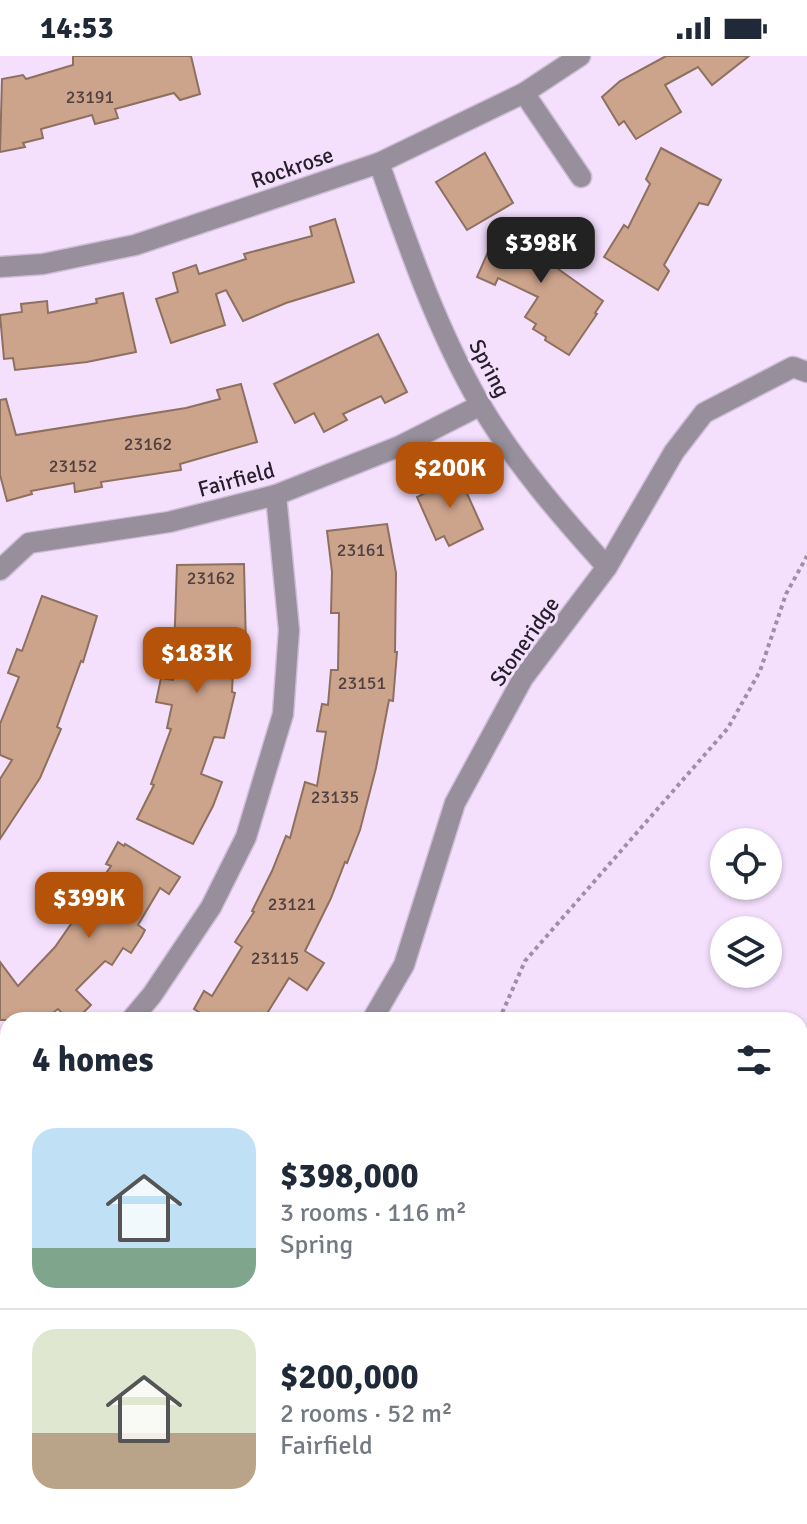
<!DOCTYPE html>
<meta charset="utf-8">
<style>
:root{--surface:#fff;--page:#f6f6f7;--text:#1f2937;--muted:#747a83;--line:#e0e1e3;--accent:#b45309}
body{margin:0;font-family:Signika,sans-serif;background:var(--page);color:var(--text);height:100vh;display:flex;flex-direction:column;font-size:30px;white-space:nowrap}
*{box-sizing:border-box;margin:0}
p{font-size:26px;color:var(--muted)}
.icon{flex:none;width:44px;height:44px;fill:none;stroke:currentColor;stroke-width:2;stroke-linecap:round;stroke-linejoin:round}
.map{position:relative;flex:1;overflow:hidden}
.details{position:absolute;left:0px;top:956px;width:808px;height:512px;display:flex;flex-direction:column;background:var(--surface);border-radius:24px 24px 0 0;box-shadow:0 2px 6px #0004}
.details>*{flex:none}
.fabs{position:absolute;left:710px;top:772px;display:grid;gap:16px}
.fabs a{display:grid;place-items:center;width:72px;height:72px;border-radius:50%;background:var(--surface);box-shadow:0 2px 6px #0004;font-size:40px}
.price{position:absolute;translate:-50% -68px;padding:0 18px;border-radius:16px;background:var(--accent);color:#fff;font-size:26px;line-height:52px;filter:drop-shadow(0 2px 4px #0008)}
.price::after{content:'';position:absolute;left:50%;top:48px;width:24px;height:18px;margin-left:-12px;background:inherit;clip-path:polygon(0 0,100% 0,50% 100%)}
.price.on{background:#222;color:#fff}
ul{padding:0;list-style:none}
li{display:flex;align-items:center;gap:24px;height:200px;padding:0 32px}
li+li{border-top:2px solid var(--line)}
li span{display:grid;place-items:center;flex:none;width:224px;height:160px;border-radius:24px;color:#555}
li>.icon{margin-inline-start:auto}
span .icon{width:96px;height:96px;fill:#fffc;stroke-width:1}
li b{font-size:34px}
h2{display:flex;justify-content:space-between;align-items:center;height:96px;padding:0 32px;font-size:34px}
.status{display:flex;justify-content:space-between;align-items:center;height:56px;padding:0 40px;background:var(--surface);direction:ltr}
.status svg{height:22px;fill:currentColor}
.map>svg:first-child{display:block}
</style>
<div class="status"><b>14:53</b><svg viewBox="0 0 49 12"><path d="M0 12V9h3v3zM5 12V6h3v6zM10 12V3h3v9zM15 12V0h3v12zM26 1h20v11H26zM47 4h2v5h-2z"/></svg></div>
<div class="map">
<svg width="807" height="1468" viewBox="0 0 807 1468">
<rect width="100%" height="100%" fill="#f4dffd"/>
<g fill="#cca38b" stroke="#8e705f" stroke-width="2">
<polygon points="73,0 191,0 200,38 180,44 174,37 115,53 118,62 95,68 92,59 41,73 43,82 23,87 25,91 0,96 2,23 23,19 26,23 73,9"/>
<polygon points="666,0 749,0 712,29 698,11 665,29 681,56 636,83 624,65 619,69 602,41 620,25"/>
<polygon points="661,92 721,124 708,149 699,147 664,209 669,215 658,234 604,201 624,169 628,172 650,128 646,123"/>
<polygon points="485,97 513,147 467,174 436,126"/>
<polygon points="503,162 534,176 535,181 554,190 547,205 603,245 595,257 597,258 569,299 545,284 546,281 533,273 536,268 525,261 538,241 498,222 495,229 477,221"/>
<polygon points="335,163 354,226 286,247 243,265 226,234 216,238 225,269 171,287 156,243 178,236 173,217 196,209 199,218 246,203 244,198 312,180 310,171"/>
<polygon points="123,237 136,296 87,306 15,314 13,302 4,303 0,259 22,256 21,248 47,245 48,257 97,247 96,243"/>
<polygon points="378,278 407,336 385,347 381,340 343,358 347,364 324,376 314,357 295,367 274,328"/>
<polygon points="241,328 257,386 180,408 181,414 101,426 102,431 75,436 74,427 31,435 32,438 7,445 0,419 0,344 6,343 16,379 186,352 220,343 217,334"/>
<polygon points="456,413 483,473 449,490 444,480 436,484 417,441 436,432 433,424"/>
<polygon points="387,468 396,517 395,596 397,596 393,645 389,644 376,712 360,774 347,807 345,806 331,842 305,895 324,907 307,934 289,922 263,964 211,964 194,953 204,935 212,940 242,891 235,886 254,856 252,855 272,815 286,780 290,782 305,726 317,730 326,676 317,675 322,648 328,649 331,614 338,614 339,557 331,557 332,516 327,475"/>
<polygon points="244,508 246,590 234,589 232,636 235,637 229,662 224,682 214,681 201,718 222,726 213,750 193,788 137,763 154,729 151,728 171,673 167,672 172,649 156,646 161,622 173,624 177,509"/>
<polygon points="42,540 97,560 83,606 81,605 57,671 61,673 40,722 0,783 0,723 12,704 0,699 0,668 19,621 8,617 17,593 22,595"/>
<polygon points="118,786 124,790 125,788 180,821 169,838 160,832 138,869 145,874 142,880 131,897 123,892 112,909 105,905 76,934 91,949 76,964 69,964 58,953 43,964 0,964 0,906 18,930 55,891 111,810 106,808"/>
</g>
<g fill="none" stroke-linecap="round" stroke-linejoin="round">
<g stroke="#cfbcd7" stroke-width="23">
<g id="minor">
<polyline points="524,37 581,121"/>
<path d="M379,107C408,189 436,272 480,348C515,407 561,460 607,511"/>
<polyline points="0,211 43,208 135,189 379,107 524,37 580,0"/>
<polyline points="0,514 29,487 169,466 276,439 400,390 481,349"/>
<polyline points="131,964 152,939 211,851 246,781 283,658 289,574 276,439"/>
<polyline points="372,964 404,909 455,747 523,622 607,511 674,396 704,357 793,311 807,316"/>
<polyline points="0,1068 8,1064"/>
<polyline points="0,1290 8,1287"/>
<polyline points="748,1463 755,1468"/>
</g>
</g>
<g stroke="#cfbcd7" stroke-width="23">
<g id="major">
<polyline points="800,1114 807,1101"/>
<polyline points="570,1468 575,1460"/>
</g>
</g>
<g stroke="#9e8fa5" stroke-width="4" stroke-dasharray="4 4" stroke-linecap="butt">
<polyline points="499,964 525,905 728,672 760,615 786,538 807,500"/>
<polyline points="224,1468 227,1460"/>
</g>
<use href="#minor" stroke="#978f9b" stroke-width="20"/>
<use href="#major" stroke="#55475c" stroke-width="20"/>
</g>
<g text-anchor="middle" stroke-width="6" stroke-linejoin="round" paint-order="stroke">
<g font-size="18" fill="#504042">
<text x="90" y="47">23191</text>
<text x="148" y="394">23162</text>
<text x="73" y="416">23152</text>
<text x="361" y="500">23161</text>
<text x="211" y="528">23162</text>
<text x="362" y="633">23151</text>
<text x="335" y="747">23135</text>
<text x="292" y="854">23121</text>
<text x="275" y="908">23115</text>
</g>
<g font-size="22" fill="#261f2a" stroke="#f4dffd">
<text transform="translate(292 111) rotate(-19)" y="8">Rockrose</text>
<text transform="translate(490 312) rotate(62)" y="8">Spring</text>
<text transform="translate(236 423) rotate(-15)" y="8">Fairfield</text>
<text transform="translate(524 585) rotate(-55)" y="8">Stoneridge</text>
</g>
</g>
</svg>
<div class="fabs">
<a><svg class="icon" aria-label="locate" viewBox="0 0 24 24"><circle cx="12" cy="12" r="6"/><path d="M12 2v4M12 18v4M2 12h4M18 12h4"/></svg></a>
<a><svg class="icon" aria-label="layers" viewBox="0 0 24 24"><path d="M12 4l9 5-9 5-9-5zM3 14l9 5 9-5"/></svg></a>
</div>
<b class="price on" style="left:541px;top:229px">$398K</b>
<b class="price" style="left:450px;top:454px">$200K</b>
<b class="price" style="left:197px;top:639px">$183K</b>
<b class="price" style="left:89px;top:884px">$399K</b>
<section class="details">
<h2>4 homes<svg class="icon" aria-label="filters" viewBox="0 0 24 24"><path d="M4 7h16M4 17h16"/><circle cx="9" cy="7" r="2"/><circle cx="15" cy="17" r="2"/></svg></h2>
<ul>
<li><span style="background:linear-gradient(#bfe0f5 75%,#7fa58c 0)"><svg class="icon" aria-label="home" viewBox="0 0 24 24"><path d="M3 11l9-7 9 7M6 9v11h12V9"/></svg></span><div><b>$398,000</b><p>3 rooms · 116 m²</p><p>Spring</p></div></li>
<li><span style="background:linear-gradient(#dfe7d0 65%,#b9a48a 0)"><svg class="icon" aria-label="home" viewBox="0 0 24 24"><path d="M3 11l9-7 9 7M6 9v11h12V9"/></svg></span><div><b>$200,000</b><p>2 rooms · 52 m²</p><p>Fairfield</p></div></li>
</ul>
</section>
</div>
